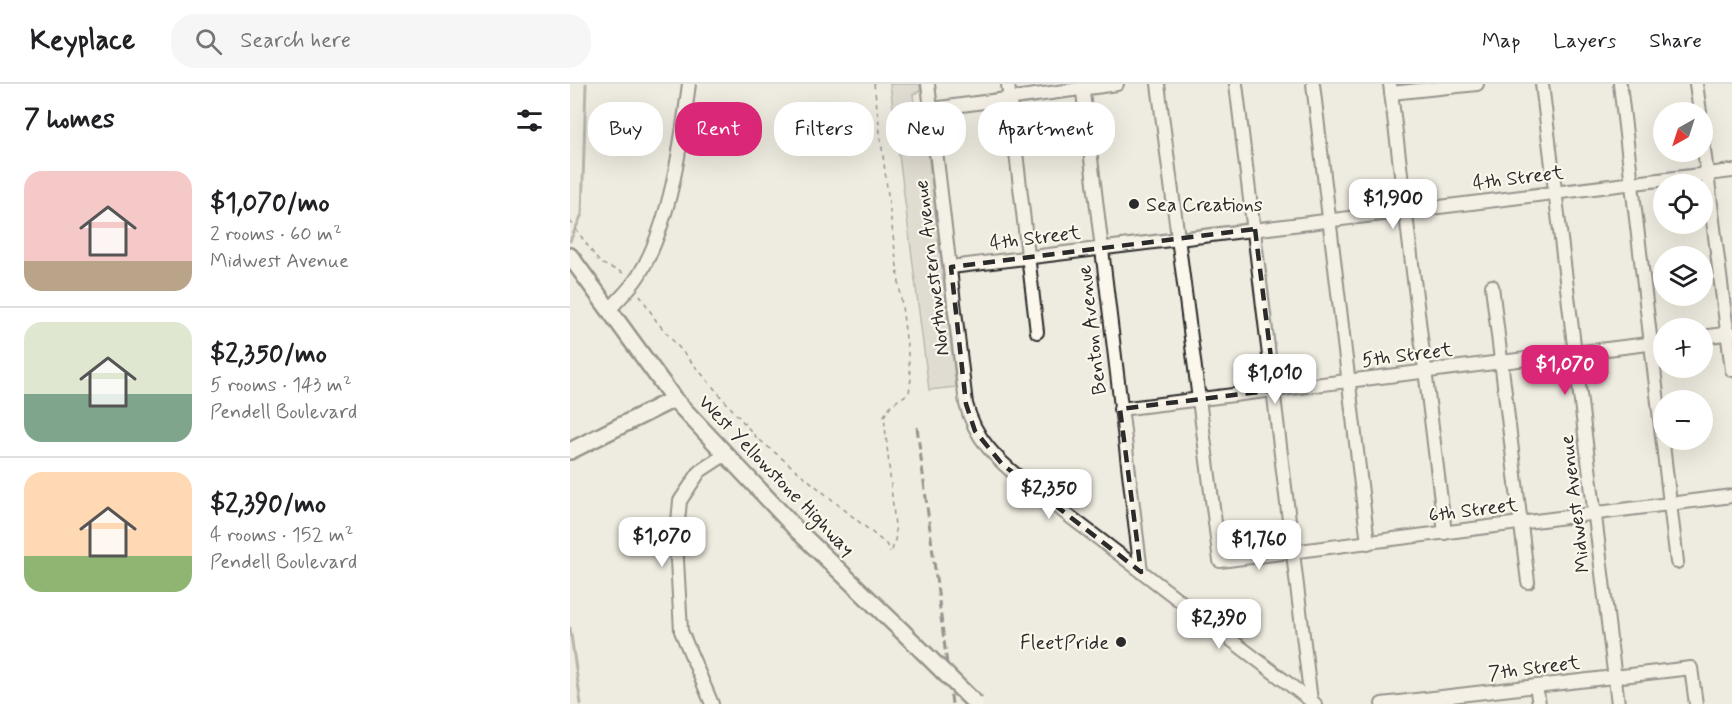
<!DOCTYPE html>
<meta charset="utf-8">
<style>
:root{--surface:#fff;--page:#f6f6f6;--text:#202124;--muted:#757577;--line:#e0e0e0;--accent:#db2777}
body{margin:0;font-family:Mynerve,sans-serif;background:var(--page);color:var(--text);height:100vh;display:flex;flex-direction:column;font-size:22px;white-space:nowrap}
*{box-sizing:border-box;margin:0}
p{font-size:20px;color:var(--muted)}
.icon{flex:none;width:33px;height:33px;fill:none;stroke:currentColor;stroke-width:2;stroke-linecap:round;stroke-linejoin:round}
.map{position:relative;flex:1;overflow:hidden}
.sheet{display:flex;flex-direction:column;background:var(--surface);width:570px}
.sheet>*{flex:none}
.hud{position:absolute;left:18px;top:18px;width:570px;height:54px;display:flex;gap:12px}
.needle{width:39px;rotate:219deg}
.tools{position:absolute;left:1083px;top:18px;display:grid;gap:12px}
.tools a{display:grid;place-items:center;width:60px;height:60px;border-radius:50%;background:var(--surface);box-shadow:0 6px 24px #0002;font-size:30px}
.price{position:absolute;translate:-50% -51px;padding:0 14px;border-radius:12px;background:#fff;color:#222;font-size:20px;line-height:39px;filter:drop-shadow(0 2px 3px #0008)}
.price::after{content:'';position:absolute;left:50%;top:36px;width:18px;height:14px;margin-left:-9px;background:inherit;clip-path:polygon(0 0,100% 0,50% 100%)}
.price.on{background:var(--accent);color:#fff}
ul{padding:0;list-style:none}
li{display:flex;align-items:center;gap:18px;height:150px;padding:0 24px}
li+li{border-top:2px solid var(--line)}
li span{display:grid;place-items:center;flex:none;width:168px;height:120px;border-radius:18px;color:#555}
li>.icon{margin-inline-start:auto}
span .icon{width:72px;height:72px;fill:#fffc;stroke-width:1}
li b{font-size:26px}
h2{display:flex;justify-content:space-between;align-items:center;height:72px;padding:0 24px;font-size:26px}
.tag{padding:0 21px;border-radius:24px;background:var(--surface);box-shadow:0 6px 24px #0002;font-size:21px;line-height:54px}
.tag.on{background:var(--accent);color:#fff}
header{display:flex;align-items:center;gap:36px;box-sizing:border-box;height:84px;padding:0 30px;background:var(--surface);border-bottom:2px solid var(--line)}
header strong{font-size:28px}
nav{display:flex;gap:33px;margin-inline-start:auto;font-size:21px}
.search{width:420px;height:54px;background:var(--page);display:flex;align-items:center;gap:15px;box-sizing:border-box;padding:0 21px;border-radius:24px;color:var(--muted);font-size:22px}
main{display:flex;flex:1;min-height:0}
.map>svg:first-child{display:block}
</style>
<header>
<strong>Keyplace</strong>
<div class="search"><svg class="icon" aria-label="search" viewBox="0 0 24 24"><circle cx="10" cy="10" r="6"/><path d="M15 15l6 6"/></svg>Search here</div>
<nav><a>Map</a><a>Layers</a><a>Share</a></nav>
</header>
<main>
<section class="sheet">
<h2>7 homes<svg class="icon" aria-label="filters" viewBox="0 0 24 24"><path d="M4 7h16M4 17h16"/><circle cx="9" cy="7" r="2"/><circle cx="15" cy="17" r="2"/></svg></h2>
<ul>
<li><span style="background:linear-gradient(#f6c9c9 75%,#b9a48a 0)"><svg class="icon" aria-label="home" viewBox="0 0 24 24"><path d="M3 11l9-7 9 7M6 9v11h12V9"/></svg></span><div><b>$1,070/mo</b><p>2 rooms · 60 m²</p><p>Midwest Avenue</p></div></li>
<li><span style="background:linear-gradient(#dfe7d0 60%,#7fa58c 0)"><svg class="icon" aria-label="home" viewBox="0 0 24 24"><path d="M3 11l9-7 9 7M6 9v11h12V9"/></svg></span><div><b>$2,350/mo</b><p>5 rooms · 143 m²</p><p>Pendell Boulevard</p></div></li>
<li><span style="background:linear-gradient(#ffd9b3 70%,#8fb573 0)"><svg class="icon" aria-label="home" viewBox="0 0 24 24"><path d="M3 11l9-7 9 7M6 9v11h12V9"/></svg></span><div><b>$2,390/mo</b><p>4 rooms · 152 m²</p><p>Pendell Boulevard</p></div></li>
</ul>
</section>
<div class="map">
<svg width="1162" height="620" viewBox="0 0 1162 620">
<rect width="100%" height="100%" fill="#eeebe0"/>
<filter id="ink" filterUnits="userSpaceOnUse"><feTurbulence type="fractalNoise" baseFrequency=".0167" numOctaves="2"/><feDisplacementMap in="SourceGraphic" scale="12" xChannelSelector="R" yChannelSelector="G"/><feConvolveMatrix kernelMatrix="1 2 1 2 8 2 1 2 1" color-interpolation-filters="sRGB"/></filter>
<g filter="url(#ink)">
<polygon fill="#cecbc2" stroke="#7c7b76" stroke-width="1.5" points="320,0 350,0 350,7 343,10 347,49 356,52 386,303 359,306"/>
<g fill="none" stroke-linecap="round" stroke-linejoin="round">
<g stroke="#74726e" stroke-width="3">
<polyline points="0,157 12,130 16,0"/>
<polyline points="0,544 11,620"/>
</g>
<g stroke="#2b2b2b" stroke-width="16">
<g id="minor">
<path d="M358,0L396,320C405,354 425,374 452,396L745,620"/>
<polyline points="438,0 467,248"/>
<polyline points="512,0 571,488"/>
<polyline points="588,0 650,477 1162,412"/>
<polyline points="666,0 741,617"/>
<polyline points="743,0 798,459"/>
<polyline points="820,0 875,449"/>
<polyline points="972,0 1048,620"/>
<polyline points="1050,0 1107,478"/>
<polyline points="1126,0 1130,28"/>
<polyline points="821,9 907,0"/>
<polyline points="362,25 547,0"/>
<polyline points="1132,50 1162,286"/>
<polyline points="381,183 1162,87"/>
<polyline points="922,202 958,498"/>
<path d="M39,226C49,215 61,204 69,191C101,138 111,60 119,0"/>
<polyline points="1132,253 1162,249"/>
<polyline points="550,325 1094,258"/>
<polyline points="966,602 969,620"/>
<polyline points="142,620 111,547 106,458 110,417 130,387 156,370"/>
<polyline points="812,620 1121,584 1126,620"/>
</g>
</g>
<g stroke="#2b2b2b" stroke-width="20">
<g id="major">
<polyline points="0,172 104,315 228,447 333,548"/>
<polyline points="0,367 104,315"/>
</g>
</g>
<g stroke="#2b2b2b" stroke-width="1.5" stroke-dasharray="4.5 4.5" stroke-linecap="butt">
<polyline points="304,0 341,294 339,309 321,321 314,332 326,452 321,470"/>
<polyline points="0,137 30,179 56,190"/>
<polyline points="70,211 87,238 186,353 316,460 320,468"/>
</g>
<use href="#minor" stroke="#fbf7ec" stroke-width="12"/>
<use href="#major" stroke="#fbf7ec" stroke-width="15"/>
<polyline stroke="#2b2b2b" stroke-width="3" stroke-dasharray="9 4.5" stroke-linecap="butt" points="347,343 382,620"/>
<g stroke="#2b2b2b" stroke-width="20" stroke-linecap="butt">
<polyline id="major-bridge" points="333,548 406,620"/>
</g>
<use href="#major-bridge" stroke="#fbf7ec" stroke-width="15"/>
</g>
</g>
<path d="M0 0H1162V620H0ZM685,145L705,306L550,325L571,488L432,380L405,347L396,320L381,183Z" fill="#eeebe0" fill-opacity=".55" fill-rule="evenodd"/>
<path fill="none" stroke="#2b2b2b" stroke-width="4.5" stroke-dasharray="12 8" stroke-linejoin="round" d="M685,145L705,306L550,325L571,488L432,380L405,347L396,320L381,183Z"/>
<g fill="#2b2b2b" stroke="#fbf7ec" stroke-width="2">
<circle cx="564" cy="120" r="6"/>
<circle cx="551" cy="558" r="6"/>
</g>
<g text-anchor="middle" stroke-width="4.5" stroke-linejoin="round" paint-order="stroke">
<g font-size="20" fill="#2b2b2b" stroke="#fbf7ec">
<text transform="translate(948 93) rotate(-7)" y="7">4th Street</text>
<text transform="translate(465 153) rotate(-7)" y="7">4th Street</text>
<text transform="translate(361 184) rotate(-97)" y="7">Northwestern Avenue</text>
<text transform="translate(521 246) rotate(-97)" y="7">Benton Avenue</text>
<text transform="translate(837 270) rotate(-7)" y="7">5th Street</text>
<text transform="translate(207 391) rotate(46)" y="7">West Yellowstone Highway</text>
<text transform="translate(1004 420) rotate(-97)" y="7">Midwest Avenue</text>
<text transform="translate(903 425) rotate(-7)" y="7">6th Street</text>
<text transform="translate(964 583) rotate(-7)" y="7">7th Street</text>
</g>
<g font-size="20" fill="#2b2b2b" stroke="#fbf7ec" text-anchor="start">
<text x="576" y="127">Sea Creations</text>
<text x="539" y="565" text-anchor="end">FleetPride</text>
</g>
</g>
</svg>
<div class="tools">
<a><svg class="needle" viewBox="-14 -14 28 28"><path d="M0-13l5 13h-10z" fill="#e53935"/><path d="M0 13l5-13h-10z" fill="#757577"/></svg></a>
<a><svg class="icon" aria-label="locate" viewBox="0 0 24 24"><circle cx="12" cy="12" r="6"/><path d="M12 2v4M12 18v4M2 12h4M18 12h4"/></svg></a>
<a><svg class="icon" aria-label="layers" viewBox="0 0 24 24"><path d="M12 4l9 5-9 5-9-5zM3 14l9 5 9-5"/></svg></a>
<a>+</a>
<a>−</a>
</div>
<b class="price" style="left:823px;top:146px">$1,900</b>
<b class="price on" style="left:995px;top:312px">$1,070</b>
<b class="price" style="left:705px;top:321px">$1,010</b>
<b class="price" style="left:479px;top:436px">$2,350</b>
<b class="price" style="left:92px;top:484px">$1,070</b>
<b class="price" style="left:689px;top:487px">$1,760</b>
<b class="price" style="left:649px;top:566px">$2,390</b>
<div class="hud">
<a class="tag">Buy</a>
<a class="tag on">Rent</a>
<a class="tag">Filters</a>
<a class="tag">New</a>
<a class="tag">Apartment</a>
</div>
</div>
</main>
